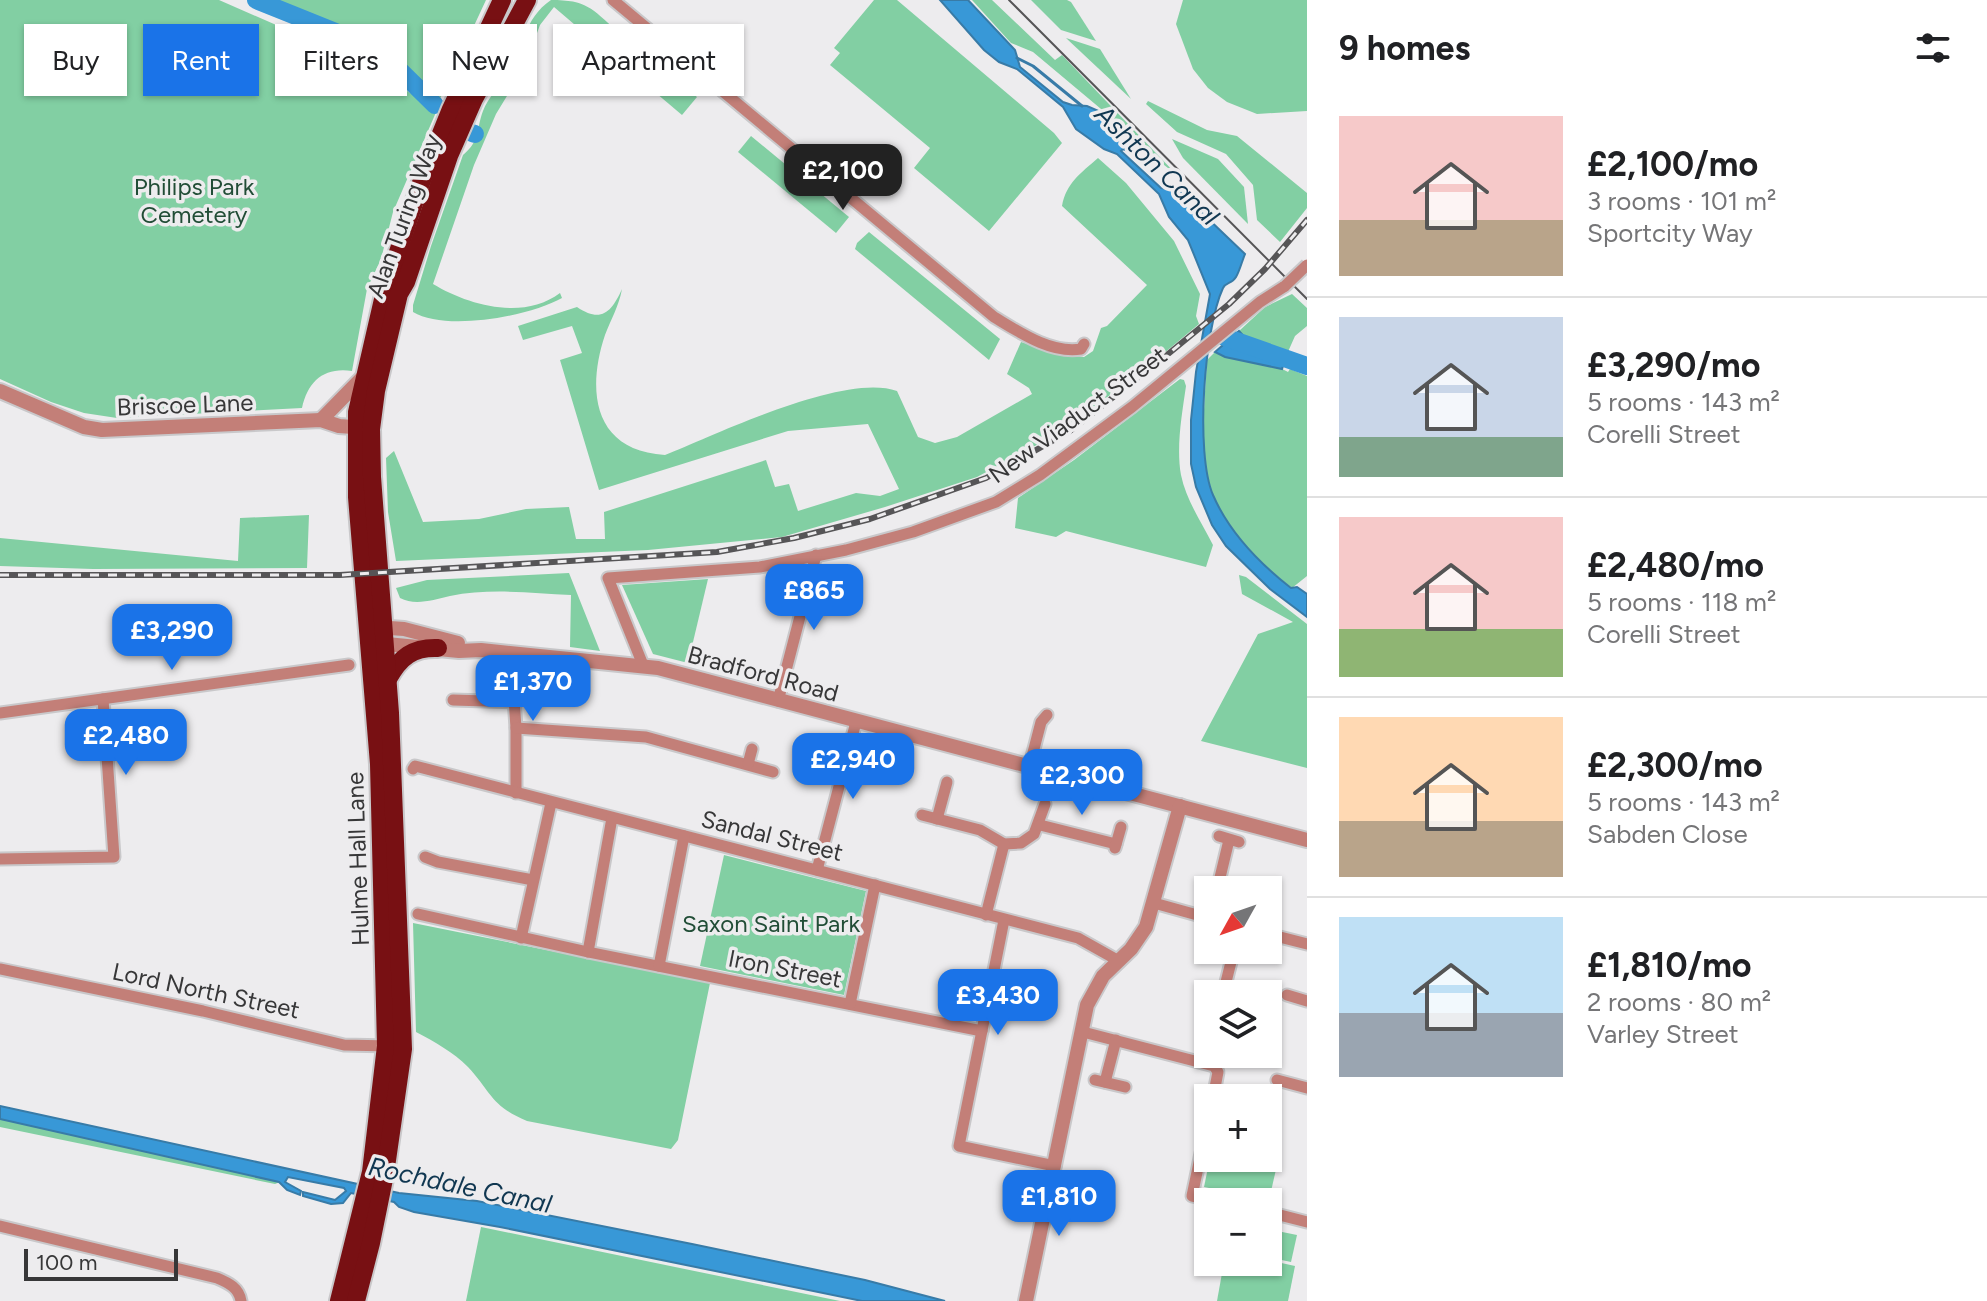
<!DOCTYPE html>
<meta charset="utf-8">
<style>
:root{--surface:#fff;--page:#f6f6f6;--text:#202124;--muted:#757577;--line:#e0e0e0;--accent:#1a73e8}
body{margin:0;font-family:Figtree,sans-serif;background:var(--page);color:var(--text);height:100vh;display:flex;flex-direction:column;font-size:30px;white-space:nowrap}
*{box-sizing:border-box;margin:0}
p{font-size:26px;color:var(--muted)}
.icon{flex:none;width:44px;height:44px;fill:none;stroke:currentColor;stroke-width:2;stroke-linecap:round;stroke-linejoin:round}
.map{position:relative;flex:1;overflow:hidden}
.sheet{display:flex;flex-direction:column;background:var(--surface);width:680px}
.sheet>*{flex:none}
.top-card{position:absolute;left:24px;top:24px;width:760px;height:72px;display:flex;gap:16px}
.needle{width:52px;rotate:230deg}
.tools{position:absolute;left:1194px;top:876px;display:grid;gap:16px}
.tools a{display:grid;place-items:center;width:88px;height:88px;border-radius:0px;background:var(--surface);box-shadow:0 2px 6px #0004;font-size:40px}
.scale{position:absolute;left:24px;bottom:20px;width:154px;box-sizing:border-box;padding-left:8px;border:4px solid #373738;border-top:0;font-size:22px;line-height:28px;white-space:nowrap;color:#373738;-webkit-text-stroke:6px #edecee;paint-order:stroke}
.price{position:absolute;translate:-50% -68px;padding:0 18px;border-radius:16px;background:var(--accent);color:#fff;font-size:26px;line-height:52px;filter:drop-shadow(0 2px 4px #0008)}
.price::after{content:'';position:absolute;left:50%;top:48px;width:24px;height:18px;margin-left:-12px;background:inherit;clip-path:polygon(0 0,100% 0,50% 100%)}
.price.selected{background:#222;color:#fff}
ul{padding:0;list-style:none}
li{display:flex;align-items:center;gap:24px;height:200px;padding:0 32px}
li+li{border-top:2px solid var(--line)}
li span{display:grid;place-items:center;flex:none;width:224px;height:160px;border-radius:0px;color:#555}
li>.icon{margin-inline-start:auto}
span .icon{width:96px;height:96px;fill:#fffc;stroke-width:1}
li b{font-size:34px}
h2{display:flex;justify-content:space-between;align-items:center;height:96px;padding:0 32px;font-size:34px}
.chip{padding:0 28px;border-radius:0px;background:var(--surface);box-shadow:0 2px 6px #0004;font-size:28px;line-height:72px}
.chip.selected{background:var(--accent);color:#fff}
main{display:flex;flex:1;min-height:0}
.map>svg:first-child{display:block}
</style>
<main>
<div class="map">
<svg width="1307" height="1301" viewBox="0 0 1307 1301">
<rect width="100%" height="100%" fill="#edecee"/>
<g fill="#82cfa3">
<path d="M0,0H219L363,63L437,110L393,212L381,259L367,289L352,371C324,367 308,381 302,408L117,418L84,413L51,402L0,379Z"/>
<polygon points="261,0 486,0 438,103 379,47"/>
<path d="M551,0C587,0 591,8 617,31L602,48L554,7L540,25L524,68L496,114L474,165L433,284C468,305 523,321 560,293L562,298C530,316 446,332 413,312V305L431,246L463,155C481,140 476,129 483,111C488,97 500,87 508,74C524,48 523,19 551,0Z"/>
<polygon points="874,0 897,0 1054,133 1062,143 989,231 914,168 930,148 830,65 840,53 834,48"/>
<polygon points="972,0 992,0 1055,60 1062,55 1177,175 1137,144 1107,114 1033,52 1011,43"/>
<polygon points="1031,0 1067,0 1071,2 1096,41 1061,30"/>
<polygon points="1183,0 1307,0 1307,111 1257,114 1227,102 1208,88 1193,69 1176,24"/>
<polygon points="625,37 697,97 682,115 611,55"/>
<polygon points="1066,38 1100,49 1131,99"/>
<polygon points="1148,101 1207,130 1237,136 1307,193 1307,208 1280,242 1257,220 1253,185 1226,154 1177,132 1146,104"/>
<polygon points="751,136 849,217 836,233 738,152"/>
<polygon points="1172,139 1218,159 1244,187 1248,224 1183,158"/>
<path d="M1098,158L1126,183L1174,241L1200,294L1196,316L1199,324L1133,379L1046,440L977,477L885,507L782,537L648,550L396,561L388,512L386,458L394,451L423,522L479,519L526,509L569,507L576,539H605L604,512L766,460L775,487L789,484L798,511L856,493L880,496L899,489L868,424L788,431L599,490L560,360L582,353L572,326L523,340L518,326L577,307C602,324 612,311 622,289C619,306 611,319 605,335C586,392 594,451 665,455C717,434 845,372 897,391L918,437L935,443L957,437L1032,394L1029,388L1007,374L1021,342L1059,354L1084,357L1093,351L1101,328L1107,326L1147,285L1062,206C1066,183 1081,173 1098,158Z"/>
<polygon points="869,232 1000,339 989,360 855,249 857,243"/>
<polygon points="1292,294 1307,308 1307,326 1295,336 1287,354 1251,344 1239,331 1265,307"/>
<path d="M1215,352C1238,364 1266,360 1288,372L1290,369L1307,376V576L1292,588C1258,563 1215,519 1207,477C1200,440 1205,398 1207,360Z"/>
<path d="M1180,379L1184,380L1186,386C1182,414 1176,447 1181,475C1186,500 1202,523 1213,545L1206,567L1066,531L1056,537L1015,528L1018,498L1074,460Z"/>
<polygon points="309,515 307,568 93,569 0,566 0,538 238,561 240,518"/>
<path d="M569,573L600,651L570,647L571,595C531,593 489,588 450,596C433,600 415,606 400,598L396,588L427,580Z"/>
<polygon points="1239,575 1246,577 1307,624 1307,768 1201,741 1258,634 1293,622 1242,594"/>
<polygon points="708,579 688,663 653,654 622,585"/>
<polygon points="724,855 866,891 844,995 700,966"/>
<path d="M413,923L710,983L678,1140L671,1149L527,1121C491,1106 492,1093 468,1067C453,1052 435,1042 416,1032Z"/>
<polygon points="0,1119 280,1182 275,1184 0,1127"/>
<polygon points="1210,1158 1253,1158 1277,1165 1269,1200 1204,1187"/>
<polygon points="481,1227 840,1301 466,1301"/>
<polygon points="1268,1229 1297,1235 1291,1262 1268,1257"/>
<polygon points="1268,1260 1295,1266 1288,1301 1217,1301 1224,1262"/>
</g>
<g fill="#3898d7" stroke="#387ba7" stroke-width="2">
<path d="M940,0H968L1015,50L1020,67L1063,102L1072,105L1087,106L1101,112L1111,123L1119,140L1136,152L1134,154L1123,149L1121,151L1161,188L1179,191L1245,254C1242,261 1240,270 1236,277C1232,284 1226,282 1223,288C1204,329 1195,453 1213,495C1229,532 1259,563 1291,588L1297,587L1307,594V617L1270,589L1226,546L1212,525L1196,487L1191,464V420L1196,372L1210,294L1188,240L1169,217L1159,194L1117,154L1104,149L1076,129L1063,107L1017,69L999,62L984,50Z"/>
<polygon points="1239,331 1251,344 1287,354 1282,369 1225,357 1215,352"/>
<polygon points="0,1106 399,1193 477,1201 692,1244 865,1280 945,1301 862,1301 500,1227 414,1212 399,1207 394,1202 351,1193 343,1203 331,1204 303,1196 303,1192 335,1200 346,1191 344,1188 288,1177 285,1182 301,1191 300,1195 287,1190 279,1182 0,1119"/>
</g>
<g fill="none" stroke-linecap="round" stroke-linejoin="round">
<polyline stroke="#387ba7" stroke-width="3" points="1017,58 1033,66 1082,106"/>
<g stroke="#3898d7" stroke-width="18">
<polyline points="256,0 378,49 435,105"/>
<polyline points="472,133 475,134"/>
<polyline points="1222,336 1307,366"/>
</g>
<g stroke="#c9c8ca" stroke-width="15">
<g id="minor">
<path d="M613,0L994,317C1019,332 1051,354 1081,349L1084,344"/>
<polyline points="511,654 516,728 516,793"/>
<polyline points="643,665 608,578 760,567 846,550 913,532 996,502 1040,475 1132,407 1260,302 1285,286"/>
<polyline points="453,700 515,702"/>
<polyline points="778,701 816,555"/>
<polyline points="0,713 349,665"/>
<polyline points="516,728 646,737 773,772"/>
<polyline points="748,764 752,749"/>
<polyline points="1029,768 1041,722 1047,715"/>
<polyline points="413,769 415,766 1078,938 1119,961"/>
<polyline points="922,815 980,830 1004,844 1021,843 1034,834 1045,804"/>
<polyline points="937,819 947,782"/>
<polyline points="1040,825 1116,844"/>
<polyline points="1219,836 1239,842"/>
<polyline points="1115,848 1121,827"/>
<polyline points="425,857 438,862 533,880"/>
<polyline points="0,859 114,857 103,699"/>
<polyline points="817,870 856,722"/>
<polyline points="1217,890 1229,840"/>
<polyline points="1154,903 1208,918"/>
<polyline points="418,914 588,952 982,1031"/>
<polyline points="986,915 1004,844"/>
<polyline points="1004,920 959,1146 1055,1166"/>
<polyline points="1268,934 1307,944"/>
<polyline points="521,938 551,803"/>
<polyline points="588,952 612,818"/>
<polyline points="659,966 684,836"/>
<polyline points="0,969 203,1011 344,1045 390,1046"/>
<polyline points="1223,994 1234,950"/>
<polyline points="1287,995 1307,1001"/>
<polyline points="850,1004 875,885"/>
<polyline points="1083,1032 1214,1066 1218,1072 1213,1098"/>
<polyline points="1095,1080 1125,1087"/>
<polyline points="1277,1080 1307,1088"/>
<polyline points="1105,1082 1116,1040"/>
<polyline points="1208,1120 1192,1196 1221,1202"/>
<polyline points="1268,1212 1307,1222"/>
<path d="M0,1226L217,1278C229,1283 239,1288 241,1301"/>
</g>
</g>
<g stroke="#c9c8ca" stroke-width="18">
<g id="tertiary">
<polyline points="0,391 84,427 102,430 321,420 339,426 367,428"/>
<polyline points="321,420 363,377"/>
<polyline points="376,627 404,629 458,643"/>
<polyline points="376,643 459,651 481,650 658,668 1307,840"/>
<polyline points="1026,1301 1087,1005 1103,976 1131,949 1146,927 1180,806"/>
</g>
</g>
<g stroke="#c9c8ca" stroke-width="22">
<g id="trunk">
<path d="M388,679C400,657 413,647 438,648"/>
<polyline points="339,1301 371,1172 386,1046 379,764 357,497 357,412 384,295 419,188 451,109 502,0"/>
<polyline points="356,1301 371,1243 385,1174 403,1049 390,713 372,477 371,429 376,391 399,294 406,282 449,156 474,99 527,0"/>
</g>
</g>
<use href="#minor" stroke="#c37f78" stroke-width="11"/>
<use href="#tertiary" stroke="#c37f78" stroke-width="14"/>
<use href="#trunk" stroke="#781013" stroke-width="18"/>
<polyline stroke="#565557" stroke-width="2" points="1009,0 1307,299"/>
<g stroke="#565557" stroke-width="6">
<polyline id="rail" points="0,575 340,575 717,552 794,538 870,519 986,478 1070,431 1162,359 1229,304 1265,269 1307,220"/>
</g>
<use href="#rail" stroke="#edecee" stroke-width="3" stroke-dasharray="9" stroke-linecap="butt"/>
<g stroke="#c9c8ca" stroke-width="15" stroke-linecap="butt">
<polyline id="minor-bridge" points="1285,286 1307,265"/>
</g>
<use href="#minor-bridge" stroke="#c37f78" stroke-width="11"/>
</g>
<g text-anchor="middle" stroke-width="7" stroke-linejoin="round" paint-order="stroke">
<g font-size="24" fill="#214d36" stroke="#edecee">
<text x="194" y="195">Philips Park<tspan x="194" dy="28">Cemetery</tspan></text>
<text x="771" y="932">Saxon Saint Park</text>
</g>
<g font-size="24" fill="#373738" stroke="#edecee">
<text transform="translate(404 216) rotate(-70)" y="8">Alan Turing Way</text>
<text transform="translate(185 405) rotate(-2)" y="8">Briscoe Lane</text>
<text transform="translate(1078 415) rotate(-36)" y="8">New Viaduct Street</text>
<text transform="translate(763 674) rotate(15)" y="8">Bradford Road</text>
<text transform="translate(772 836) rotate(14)" y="8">Sandal Street</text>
<text transform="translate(358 859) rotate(-92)" y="8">Hulme Hall Lane</text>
<text transform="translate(785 969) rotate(11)" y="8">Iron Street</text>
<text transform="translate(206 991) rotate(12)" y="8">Lord North Street</text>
</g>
<g font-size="26" font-style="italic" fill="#103751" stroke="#edecee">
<text transform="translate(1157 165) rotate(44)" y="9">Ashton Canal</text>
<text transform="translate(460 1185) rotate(12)" y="9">Rochdale Canal</text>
</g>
</g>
</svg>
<div class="tools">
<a><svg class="needle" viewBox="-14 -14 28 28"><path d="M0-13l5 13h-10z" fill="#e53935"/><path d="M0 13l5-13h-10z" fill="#757577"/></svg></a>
<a><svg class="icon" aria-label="layers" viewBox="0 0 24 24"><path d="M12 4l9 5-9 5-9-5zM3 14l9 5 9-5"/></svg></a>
<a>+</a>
<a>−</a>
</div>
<div class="scale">100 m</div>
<b class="price selected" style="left:843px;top:212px">£2,100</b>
<b class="price" style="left:814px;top:632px">£865</b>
<b class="price" style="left:172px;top:672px">£3,290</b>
<b class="price" style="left:533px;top:723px">£1,370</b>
<b class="price" style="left:126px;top:777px">£2,480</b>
<b class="price" style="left:853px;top:801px">£2,940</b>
<b class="price" style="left:1082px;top:817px">£2,300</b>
<b class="price" style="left:998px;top:1037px">£3,430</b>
<b class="price" style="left:1059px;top:1238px">£1,810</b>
<div class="top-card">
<a class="chip">Buy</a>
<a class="chip selected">Rent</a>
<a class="chip">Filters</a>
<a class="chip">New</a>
<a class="chip">Apartment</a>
</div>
</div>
<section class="sheet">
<h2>9 homes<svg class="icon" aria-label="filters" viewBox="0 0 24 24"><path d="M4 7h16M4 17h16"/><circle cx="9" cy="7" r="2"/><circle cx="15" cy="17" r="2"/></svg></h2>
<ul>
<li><span style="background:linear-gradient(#f6c9c9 65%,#b9a48a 0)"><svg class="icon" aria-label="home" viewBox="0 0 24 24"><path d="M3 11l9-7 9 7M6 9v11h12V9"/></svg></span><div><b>£2,100/mo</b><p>3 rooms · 101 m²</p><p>Sportcity Way</p></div></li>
<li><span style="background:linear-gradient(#c9d6e8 75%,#7fa58c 0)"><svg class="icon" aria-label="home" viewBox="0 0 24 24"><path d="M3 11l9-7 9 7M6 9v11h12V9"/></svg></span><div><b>£3,290/mo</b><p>5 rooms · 143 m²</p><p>Corelli Street</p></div></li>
<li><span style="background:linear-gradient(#f6c9c9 70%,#8fb573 0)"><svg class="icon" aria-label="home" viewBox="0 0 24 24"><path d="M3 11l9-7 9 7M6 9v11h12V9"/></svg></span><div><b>£2,480/mo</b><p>5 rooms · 118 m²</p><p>Corelli Street</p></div></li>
<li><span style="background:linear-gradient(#ffd9b3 65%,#b9a48a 0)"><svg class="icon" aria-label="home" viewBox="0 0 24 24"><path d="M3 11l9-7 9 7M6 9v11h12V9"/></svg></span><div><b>£2,300/mo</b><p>5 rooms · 143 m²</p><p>Sabden Close</p></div></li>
<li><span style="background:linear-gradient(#bfe0f5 60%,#9aa5b1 0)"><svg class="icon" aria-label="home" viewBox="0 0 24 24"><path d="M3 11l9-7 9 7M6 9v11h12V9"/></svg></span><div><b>£1,810/mo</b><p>2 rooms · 80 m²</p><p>Varley Street</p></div></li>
</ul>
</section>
</main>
